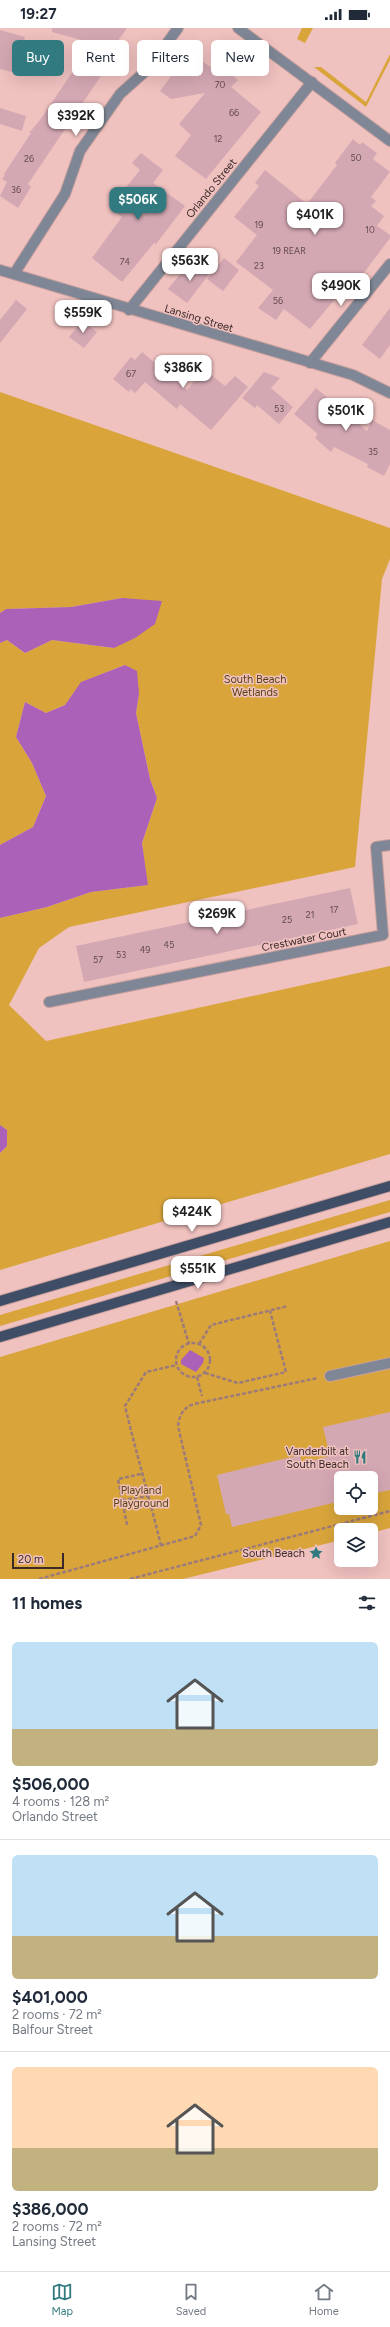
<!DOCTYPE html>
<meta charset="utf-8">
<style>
:root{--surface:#fff;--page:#f2f2f3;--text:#1f2937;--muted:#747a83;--line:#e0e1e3;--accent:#317a7f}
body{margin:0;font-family:Figtree,sans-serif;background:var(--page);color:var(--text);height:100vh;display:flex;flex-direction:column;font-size:15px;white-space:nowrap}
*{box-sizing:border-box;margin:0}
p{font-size:13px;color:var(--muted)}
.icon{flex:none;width:22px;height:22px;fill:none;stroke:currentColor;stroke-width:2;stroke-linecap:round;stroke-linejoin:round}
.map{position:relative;height:1551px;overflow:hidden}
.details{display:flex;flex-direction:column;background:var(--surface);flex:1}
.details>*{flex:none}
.banner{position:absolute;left:12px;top:12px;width:366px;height:36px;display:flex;gap:8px}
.buttons{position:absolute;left:334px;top:1443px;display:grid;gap:8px}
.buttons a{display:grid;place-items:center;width:44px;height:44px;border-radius:6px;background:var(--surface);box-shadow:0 4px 16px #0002;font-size:20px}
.scale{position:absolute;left:12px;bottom:10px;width:52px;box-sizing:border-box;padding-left:4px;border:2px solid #3c2a29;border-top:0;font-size:11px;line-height:14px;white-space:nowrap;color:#3c2a29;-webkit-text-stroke:3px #efc1bf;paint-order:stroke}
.price{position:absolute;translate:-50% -34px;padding:0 9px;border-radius:8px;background:#fff;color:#222;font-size:13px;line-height:26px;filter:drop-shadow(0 1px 2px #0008)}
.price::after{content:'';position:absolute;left:50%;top:24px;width:12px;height:9px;margin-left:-6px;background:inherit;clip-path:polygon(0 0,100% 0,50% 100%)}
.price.current{background:var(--accent);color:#fff}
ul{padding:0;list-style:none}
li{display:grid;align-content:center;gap:8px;height:212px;padding:0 12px}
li+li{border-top:1px solid var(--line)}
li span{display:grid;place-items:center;height:124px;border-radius:6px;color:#555}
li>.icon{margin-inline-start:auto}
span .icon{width:72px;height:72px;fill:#fffc;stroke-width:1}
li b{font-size:17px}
h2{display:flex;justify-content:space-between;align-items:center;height:48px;padding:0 12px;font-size:17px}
.chip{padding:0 14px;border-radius:6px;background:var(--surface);box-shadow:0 4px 16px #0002;font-size:14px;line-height:36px}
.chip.current{background:var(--accent);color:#fff}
.status{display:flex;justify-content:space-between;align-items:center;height:28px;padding:0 20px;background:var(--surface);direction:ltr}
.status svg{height:11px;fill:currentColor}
.tab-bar{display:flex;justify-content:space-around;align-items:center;height:56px;border-top:1px solid var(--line);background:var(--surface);font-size:11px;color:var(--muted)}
.tab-bar a{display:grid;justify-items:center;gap:2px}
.tab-bar .current{color:var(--accent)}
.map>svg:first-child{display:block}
</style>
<div class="status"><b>19:27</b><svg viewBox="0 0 49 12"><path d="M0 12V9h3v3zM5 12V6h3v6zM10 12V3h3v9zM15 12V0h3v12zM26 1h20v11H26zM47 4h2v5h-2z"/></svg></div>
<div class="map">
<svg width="390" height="1551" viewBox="0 0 390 1551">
<rect width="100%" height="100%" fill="#efc1bf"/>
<g fill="#d9a53b" fill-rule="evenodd">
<polygon points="302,0 313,0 305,15 297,11"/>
<polygon points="390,26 390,32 366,79 314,39 321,39 366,74"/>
<polygon points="0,364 390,500 390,531 382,551 355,839 69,899 39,920 9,977 46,1013 390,938 390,1126 0,1242 0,1125 7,1118 7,1102 0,1097 0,890 47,879 91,864 147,857 142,815 157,770 150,751 136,685 139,666 125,637 82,654 65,677 46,685 25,674 16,709 32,735 46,768 33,799 0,817 0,615 7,612 25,625 52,612 114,620 122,570 71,579 6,581 0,585"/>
<polygon points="390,1172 390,1184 0,1298 0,1287"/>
<path d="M390,1213V1500L371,1505V1502H341V1512L183,1551H0V1329ZM341,1450H371V1480H341Z"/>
</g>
<g fill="#aa61b7">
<polygon points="122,570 162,573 155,596 135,610 114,620 52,612 25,625 7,612 0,615 0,585 6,581 71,579"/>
<polygon points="125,637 137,643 139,666 136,685 150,751 157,770 142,815 148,857 91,864 47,879 0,890 0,817 33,799 46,768 32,735 16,709 25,674 46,685 65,677 81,654"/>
<polygon points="0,1097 7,1102 7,1118 0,1125"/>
<polygon points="190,1322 204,1330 203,1335 196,1344 181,1336 181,1332"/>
</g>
<g fill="#d4a8b3">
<polygon points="52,0 127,0 112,21 117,24 28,156 31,159 18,180 0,168 7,154 2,151 5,147 4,146 31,105 29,105 40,92 92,15 52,4"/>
<polygon points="0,2 25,9 16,45 0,41"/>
<polygon points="190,23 210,39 215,33 238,52 231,59 261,84 206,151 175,128 191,107 179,96 205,65 171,71 160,63"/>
<polygon points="0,80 26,88 22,103 0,96"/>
<polygon points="353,111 360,117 362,114 377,125 373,131 390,144 371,169 376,173 371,178 384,188 377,198 390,207 390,210 360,250 355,247 310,301 284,281 276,292 258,280 273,262 236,234 257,207 234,189 259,158 255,155 265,142 307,176 337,137 335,135"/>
<polygon points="141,125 163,142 153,155 185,178 156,216 154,215 122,254 92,230 122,189 114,183 124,170 120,167 140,142 132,135"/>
<polygon points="224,230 239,242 223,263 207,251"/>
<polygon points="203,233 213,241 187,275 168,261 186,239 193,245"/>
<polygon points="16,272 27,281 0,315 0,292"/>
<polygon points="390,280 390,317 380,331 362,317"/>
<polygon points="82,293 97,304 84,320 69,309"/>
<polygon points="142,324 187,362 204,341 225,358 235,348 248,359 211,402 180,376 177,381 145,354 135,365 130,361 129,364 113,351 131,329 135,332"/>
<polygon points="264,344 280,350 271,360 293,379 279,396 257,377 255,380 242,370"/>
<polygon points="316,360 367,403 372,392 390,402 390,436 384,448 367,439 368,436 334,419 331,424 315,410 318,406 294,386"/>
<polygon points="350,860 358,896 84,954 76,918"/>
<polygon points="390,1384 390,1462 371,1466 371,1450 341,1450 341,1473 232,1499 229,1486 226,1486 217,1447 300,1427 302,1435 330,1428 323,1399"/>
</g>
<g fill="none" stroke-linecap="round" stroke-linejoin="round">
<g stroke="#c8a09e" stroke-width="12">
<g id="minor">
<polyline points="238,0 390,113"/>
<polyline points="0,242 353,347 390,365"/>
<polyline points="14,246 65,166 80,123 120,66 149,40 178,0"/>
<polyline points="129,282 312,54"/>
<polyline points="310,335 390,236"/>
<polyline points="49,974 383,907 376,819 390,817"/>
<polyline points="330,1348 390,1335"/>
</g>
</g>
<g stroke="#c8a09e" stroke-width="12">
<g id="major">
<polyline points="0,1273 390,1158"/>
<polyline points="0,1309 390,1194"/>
</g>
</g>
<g stroke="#9d7b7a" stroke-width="2.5" stroke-dasharray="4 2" stroke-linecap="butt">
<polyline points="176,1273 189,1316"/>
<circle cx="193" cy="1332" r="17"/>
<polyline points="199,1316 211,1297 288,1278"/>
<polyline points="205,1345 238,1355 286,1344 270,1283"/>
<polyline points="197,1349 202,1368"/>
<polyline points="122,1472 149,1468"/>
<polyline points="127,1497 118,1451 141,1446"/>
<path d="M161,1518C150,1471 136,1425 125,1378L146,1344L177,1337"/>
<path d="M39,1551L195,1508L201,1497L178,1398C179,1387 184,1379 194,1376L318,1350"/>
<polyline points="130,1551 390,1483"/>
</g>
<use href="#minor" stroke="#7f8796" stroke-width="10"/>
<use href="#major" stroke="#3f4d66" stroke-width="10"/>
</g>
<defs>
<g id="restaurant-bare" transform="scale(1.08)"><path d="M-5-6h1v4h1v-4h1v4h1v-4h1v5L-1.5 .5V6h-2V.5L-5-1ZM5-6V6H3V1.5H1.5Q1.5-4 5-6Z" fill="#317a7f" stroke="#efc1bf" stroke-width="2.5" paint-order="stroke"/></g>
<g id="sight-bare" transform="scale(1.08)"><path d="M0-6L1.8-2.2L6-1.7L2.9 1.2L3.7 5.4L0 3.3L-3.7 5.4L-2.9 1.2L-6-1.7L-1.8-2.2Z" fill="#317a7f" stroke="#efc1bf" stroke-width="2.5" paint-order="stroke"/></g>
</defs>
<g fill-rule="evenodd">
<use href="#restaurant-bare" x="360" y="1429"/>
<use href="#sight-bare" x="316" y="1525"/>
</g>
<g text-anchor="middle" stroke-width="3" stroke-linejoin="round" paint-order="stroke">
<g font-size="9" fill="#624a4c">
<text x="220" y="60">70</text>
<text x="234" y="88">66</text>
<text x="218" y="114">12</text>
<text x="356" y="133">50</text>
<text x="29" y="134">26</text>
<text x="16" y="165">36</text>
<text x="259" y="200">19</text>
<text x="370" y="205">10</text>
<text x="289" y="226">19 REAR</text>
<text x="125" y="237">74</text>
<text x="259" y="241">23</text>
<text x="278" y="276">56</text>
<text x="131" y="349">67</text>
<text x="279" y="384">53</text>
<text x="373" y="427">35</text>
<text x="334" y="885">17</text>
<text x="310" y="890">21</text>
<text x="287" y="895">25</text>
<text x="169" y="920">45</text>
<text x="145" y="925">49</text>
<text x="121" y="930">53</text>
<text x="98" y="935">57</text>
</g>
<g font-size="11" fill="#3c2a29" stroke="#efc1bf">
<text transform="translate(211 160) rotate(-51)" y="4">Orlando Street</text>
<text transform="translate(199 290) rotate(17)" y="4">Lansing Street</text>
<text transform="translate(304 911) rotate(-11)" y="4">Crestwater Court</text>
</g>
<g font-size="11" fill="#594110" stroke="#efc1bf">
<text x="255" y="655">South Beach<tspan x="255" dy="13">Wetlands</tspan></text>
<text x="141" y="1466">Playland<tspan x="141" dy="13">Playground</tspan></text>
</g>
<g font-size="11" fill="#3c2a29" stroke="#efc1bf" text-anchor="end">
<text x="349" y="1427">Vanderbilt at<tspan x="349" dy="13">South Beach</tspan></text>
<text x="305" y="1529">South Beach</text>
</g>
</g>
</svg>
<div class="buttons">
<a><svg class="icon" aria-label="locate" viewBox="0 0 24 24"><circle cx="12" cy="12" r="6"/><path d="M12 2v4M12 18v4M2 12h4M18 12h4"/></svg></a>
<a><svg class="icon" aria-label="layers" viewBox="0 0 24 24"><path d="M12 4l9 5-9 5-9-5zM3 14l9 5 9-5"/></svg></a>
</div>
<div class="scale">20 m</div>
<b class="price" style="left:76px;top:109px">$392K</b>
<b class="price current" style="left:138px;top:193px">$506K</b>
<b class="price" style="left:315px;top:208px">$401K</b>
<b class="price" style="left:190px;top:254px">$563K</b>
<b class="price" style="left:341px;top:279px">$490K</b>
<b class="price" style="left:83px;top:306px">$559K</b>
<b class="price" style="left:183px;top:361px">$386K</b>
<b class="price" style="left:346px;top:404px">$501K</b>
<b class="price" style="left:217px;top:907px">$269K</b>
<b class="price" style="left:192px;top:1205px">$424K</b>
<b class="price" style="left:198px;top:1262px">$551K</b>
<div class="banner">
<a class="chip current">Buy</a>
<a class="chip">Rent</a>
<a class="chip">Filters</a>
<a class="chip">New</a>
</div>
</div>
<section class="details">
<h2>11 homes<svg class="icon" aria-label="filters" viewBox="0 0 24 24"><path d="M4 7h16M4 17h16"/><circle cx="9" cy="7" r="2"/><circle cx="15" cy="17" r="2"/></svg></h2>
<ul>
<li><span style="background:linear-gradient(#bfe0f5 70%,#c2b280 0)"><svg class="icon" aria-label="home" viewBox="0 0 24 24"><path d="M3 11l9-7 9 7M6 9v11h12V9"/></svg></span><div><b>$506,000</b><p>4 rooms · 128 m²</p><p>Orlando Street</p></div></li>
<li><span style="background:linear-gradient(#bfe0f5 65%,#c2b280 0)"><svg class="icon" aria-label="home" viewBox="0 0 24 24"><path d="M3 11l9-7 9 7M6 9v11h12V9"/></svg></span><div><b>$401,000</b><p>2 rooms · 72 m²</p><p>Balfour Street</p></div></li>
<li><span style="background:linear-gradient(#ffd9b3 65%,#c2b280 0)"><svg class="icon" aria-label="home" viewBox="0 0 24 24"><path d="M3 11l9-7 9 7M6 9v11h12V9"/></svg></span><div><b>$386,000</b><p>2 rooms · 72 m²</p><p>Lansing Street</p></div></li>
</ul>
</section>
<nav class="tab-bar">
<a class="current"><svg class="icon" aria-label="map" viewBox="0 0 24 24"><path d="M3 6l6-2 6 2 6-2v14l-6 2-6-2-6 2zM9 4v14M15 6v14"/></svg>Map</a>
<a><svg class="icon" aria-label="saved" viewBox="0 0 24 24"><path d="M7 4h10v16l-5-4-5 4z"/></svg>Saved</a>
<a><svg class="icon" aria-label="home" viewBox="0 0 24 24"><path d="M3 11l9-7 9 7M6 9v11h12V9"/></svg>Home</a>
</nav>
